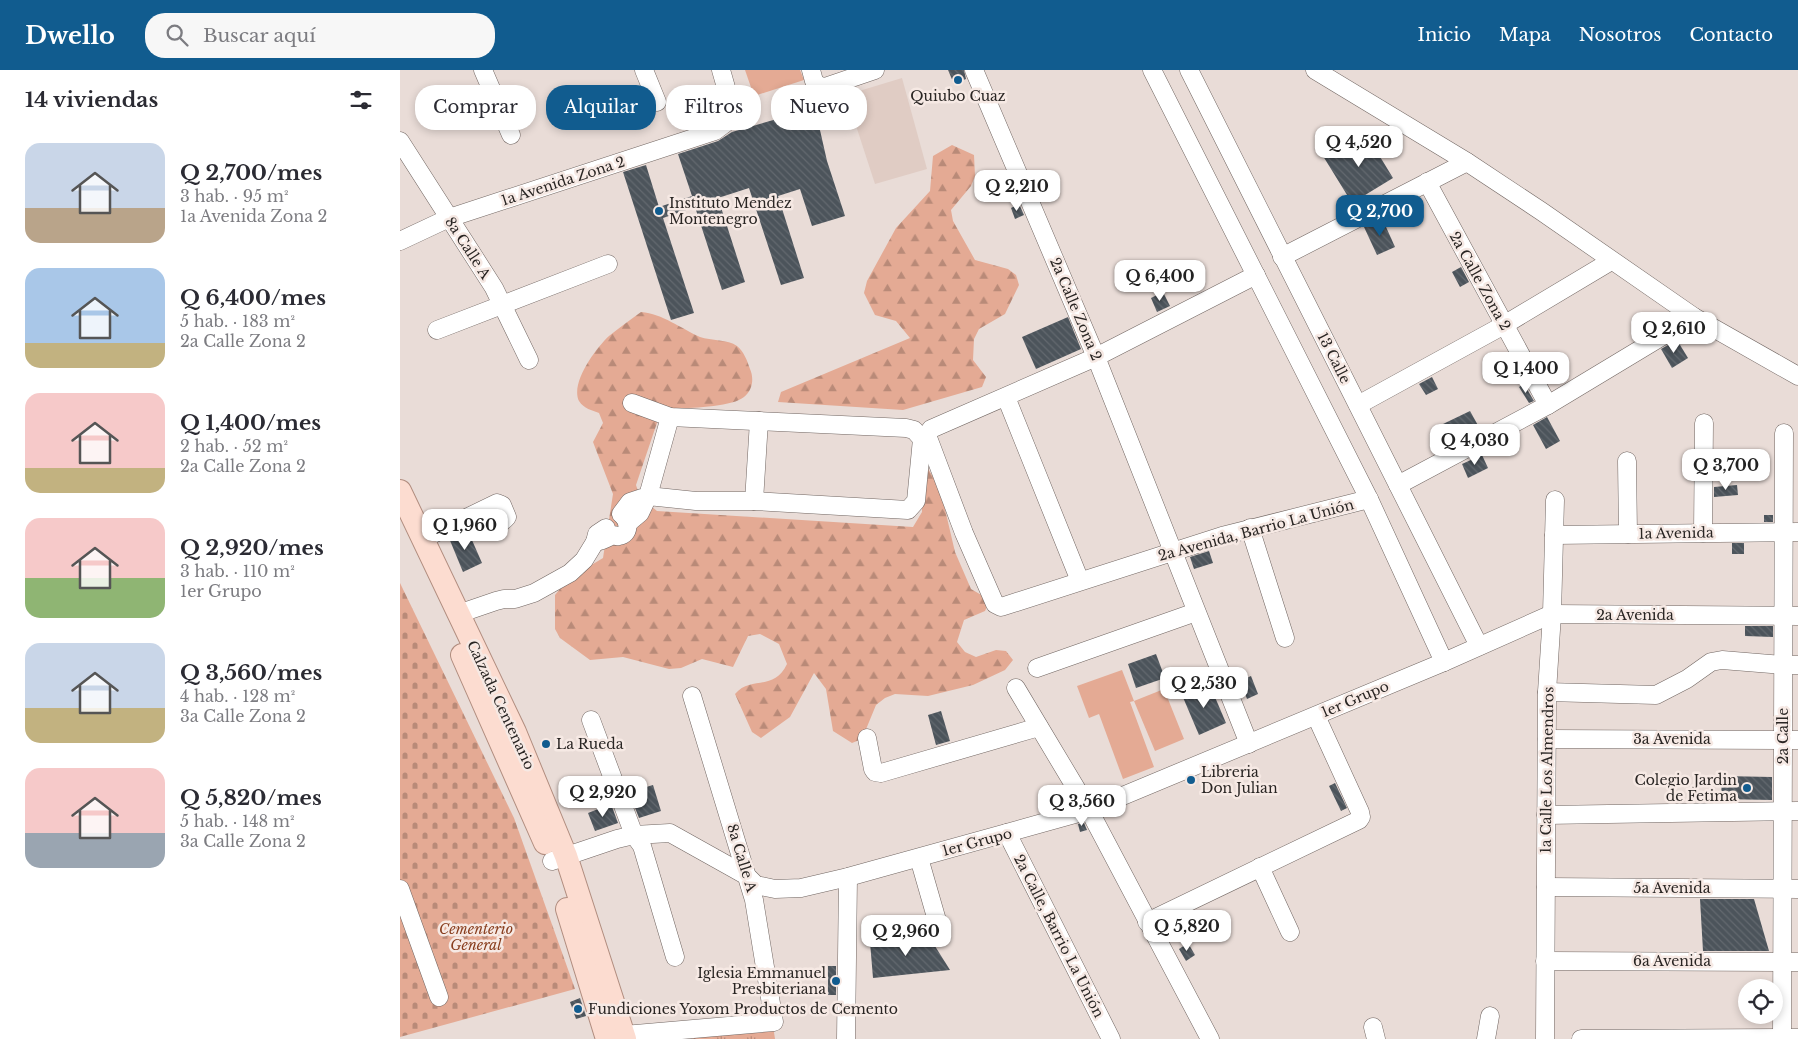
<!DOCTYPE html>
<html lang="es">
<meta charset="utf-8">
<style>
:root{--surface:#fff;--page:#f7f7f7;--text:#2b2b33;--muted:#7c7c81;--accent:#115c8f}
body{margin:0;font-family:"Libre Baskerville",serif;background:var(--page);color:var(--text);height:100vh;display:flex;flex-direction:column;font-size:19px;white-space:nowrap}
*{box-sizing:border-box;margin:0}
p{font-size:16px;color:var(--muted)}
.icon{flex:none;width:28px;height:28px;fill:none;stroke:currentColor;stroke-width:2;stroke-linecap:round;stroke-linejoin:round}
.map{position:relative;flex:1;overflow:hidden}
.drawer{display:flex;flex-direction:column;background:var(--surface);width:400px}
.drawer>*{flex:none}
.banner{position:absolute;left:15px;top:15px;width:475px;height:45px;display:flex;gap:10px}
.controls{position:absolute;left:1338px;top:909px;display:grid;gap:10px}
.controls a{display:grid;place-items:center;width:45px;height:45px;border-radius:50%;background:var(--surface);box-shadow:0 2px 8px #0003;font-size:25px}
.price{position:absolute;translate:-50% -42px;padding:0 11px;border-radius:10px;background:#fff;color:#222;font-size:16px;line-height:32px;filter:drop-shadow(0 1px 2px #0008)}
.price::after{content:'';position:absolute;left:50%;top:30px;width:15px;height:11px;margin-left:-8px;background:inherit;clip-path:polygon(0 0,100% 0,50% 100%)}
.price.on{background:var(--accent);color:#fff}
ul{padding:0;list-style:none}
li{display:flex;align-items:center;gap:15px;height:125px;padding:0 25px}
li span{display:grid;place-items:center;flex:none;width:140px;height:100px;border-radius:15px;color:#555}
li>.icon{margin-inline-start:auto}
span .icon{width:60px;height:60px;fill:#fffc;stroke-width:1}
li b{font-size:21px}
h2{display:flex;justify-content:space-between;align-items:center;height:60px;padding:0 25px;font-size:21px}
.pill{padding:0 18px;border-radius:20px;background:var(--surface);box-shadow:0 2px 8px #0003;font-size:18px;line-height:45px}
.pill.on{background:var(--accent);color:#fff}
header{display:flex;align-items:center;gap:30px;box-sizing:border-box;height:70px;padding:0 25px;background:var(--accent);color:#fff}
header strong{font-size:24px}
nav{display:flex;gap:28px;margin-inline-start:auto;font-size:18px}
.search{width:350px;height:45px;background:var(--page);display:flex;align-items:center;gap:12px;box-sizing:border-box;padding:0 18px;border-radius:20px;color:var(--muted);font-size:19px}
main{display:flex;flex:1;min-height:0}
.map>svg:first-child{display:block}
</style>
<header>
<strong>Dwello</strong>
<div class="search"><svg class="icon" aria-label="search" viewBox="0 0 24 24"><circle cx="10" cy="10" r="6"/><path d="M15 15l6 6"/></svg>Buscar aquí</div>
<nav><a>Inicio</a><a>Mapa</a><a>Nosotros</a><a>Contacto</a></nav>
</header>
<main>
<section class="drawer">
<h2>14 viviendas<svg class="icon" aria-label="filters" viewBox="0 0 24 24"><path d="M4 7h16M4 17h16"/><circle cx="9" cy="7" r="2"/><circle cx="15" cy="17" r="2"/></svg></h2>
<ul>
<li><span style="background:linear-gradient(#c9d6e8 65%,#b9a48a 0)"><svg class="icon" aria-label="home" viewBox="0 0 24 24"><path d="M3 11l9-7 9 7M6 9v11h12V9"/></svg></span><div><b>Q 2,700/mes</b><p>3 hab. · 95 m²</p><p>1a Avenida Zona 2</p></div></li>
<li><span style="background:linear-gradient(#a9c7e8 75%,#c2b280 0)"><svg class="icon" aria-label="home" viewBox="0 0 24 24"><path d="M3 11l9-7 9 7M6 9v11h12V9"/></svg></span><div><b>Q 6,400/mes</b><p>5 hab. · 183 m²</p><p>2a Calle Zona 2</p></div></li>
<li><span style="background:linear-gradient(#f6c9c9 75%,#c2b280 0)"><svg class="icon" aria-label="home" viewBox="0 0 24 24"><path d="M3 11l9-7 9 7M6 9v11h12V9"/></svg></span><div><b>Q 1,400/mes</b><p>2 hab. · 52 m²</p><p>2a Calle Zona 2</p></div></li>
<li><span style="background:linear-gradient(#f6c9c9 60%,#8fb573 0)"><svg class="icon" aria-label="home" viewBox="0 0 24 24"><path d="M3 11l9-7 9 7M6 9v11h12V9"/></svg></span><div><b>Q 2,920/mes</b><p>3 hab. · 110 m²</p><p>1er Grupo</p></div></li>
<li><span style="background:linear-gradient(#c9d6e8 65%,#c2b280 0)"><svg class="icon" aria-label="home" viewBox="0 0 24 24"><path d="M3 11l9-7 9 7M6 9v11h12V9"/></svg></span><div><b>Q 3,560/mes</b><p>4 hab. · 128 m²</p><p>3a Calle Zona 2</p></div></li>
<li><span style="background:linear-gradient(#f6c9c9 65%,#9aa5b1 0)"><svg class="icon" aria-label="home" viewBox="0 0 24 24"><path d="M3 11l9-7 9 7M6 9v11h12V9"/></svg></span><div><b>Q 5,820/mes</b><p>5 hab. · 148 m²</p><p>3a Calle Zona 2</p></div></li>
</ul>
</section>
<div class="map">
<svg width="1398" height="969" viewBox="0 0 1398 969">
<defs>
<pattern id="forest-firs" width="22" height="20" patternUnits="userSpaceOnUse" patternTransform="scale(1.25)"><rect width="22" height="20" fill="#e4aa94"/><path d="M5 1l3.5 6h-7zM16 11l3.5 6h-7z" fill="#b98a78"/></pattern>
<pattern id="cemetery-stones" width="16" height="16" patternUnits="userSpaceOnUse" patternTransform="scale(1.25)"><rect width="16" height="16" fill="#e4aa94"/><path d="M2 7V4a2 2 0 0 1 4 0v3zM10 15v-3a2 2 0 0 1 4 0v3z" fill="#b98a78"/></pattern>
<pattern id="park-tufts" width="24" height="20" patternUnits="userSpaceOnUse" patternTransform="scale(1.25)"><rect width="24" height="20" fill="#e4aa94"/><path d="M3 7l-1-3M5 7V3M7 7l1-3M15 17l-1-3M17 17v-4M19 17l1-3" fill="none" stroke="#b98a78"/></pattern>
<pattern id="building-back-hatch" width="6" height="6" patternUnits="userSpaceOnUse" patternTransform="scale(1.25)"><rect width="6" height="6" fill="#4c545b"/><path d="M-1 5l2 2M0 0l6 6M5-1l2 2" fill="none" stroke="#63696f"/></pattern>
</defs>
<rect width="100%" height="100%" fill="#e9dcd7"/>
<polygon fill="#e0ccc4" points="502,8 527,99 475,114 446,25"/>
<g fill="#e4aa94">
<polygon points="345,0 400,0 404,10 354,26"/>
<polygon points="722,600 734,631 764,619 784,669 755,681 734,631 730,632 754,697 723,709 699,644 689,648 677,616"/>
</g>
<g fill="url(#forest-firs)">
<polygon points="552,75 574,85 575,106 571,116 551,140 553,151 575,190 608,199 616,205 619,215 605,244 579,259 574,269 573,290 586,307 582,317 503,340 378,332 381,322 510,268 496,251 475,245 464,223 467,211 496,158 530,121 533,86"/>
<path d="M241,242C263,244 280,258 300,267C311,271 328,269 337,276C344,282 347,290 350,299C354,308 353,320 344,327C331,338 279,339 262,338L236,415L240,427L257,441L513,457L522,442V389L540,418L555,482L571,519L590,530L585,541L564,550L557,572L565,582L576,587L596,580L606,581L613,590L605,600L573,615L528,626L495,624L485,628L476,635L462,669L452,673L433,661L426,619L414,603L390,647L361,668L352,662L335,624C351,605 374,622 387,594L379,574L360,564L348,566L333,597L302,589L281,598L269,599L223,587L190,590L160,568L155,559V525L168,509L203,488L213,424L193,372L203,353L199,343C192,340 184,339 179,331C170,313 196,278 209,266C219,258 230,250 241,242Z"/>
</g>
<polygon fill="url(#cemetery-stones)" points="0,513 114,748 175,919 0,967"/>
<polygon fill="url(#park-tufts)" points="373,956 375,969 288,969"/>
<g fill="url(#building-back-hatch)">
<polygon points="548,0 564,0 566,9 554,14"/>
<polygon points="415,38 427,91 445,146 412,156 400,119 378,126 404,208 381,215 349,118 318,128 345,212 322,220 295,137 263,148 294,243 271,250 223,102 246,95 259,137 292,126 278,84 318,71 332,62"/>
<polygon points="965,62 993,108 952,133 923,86 932,81 935,85 952,74 950,71"/>
<polygon points="619,134 624,145 615,149 611,138"/>
<polygon points="982,148 995,177 977,185 964,157"/>
<polygon points="1061,197 1069,212 1060,217 1052,202"/>
<polygon points="763,222 770,236 757,242 751,228"/>
<polygon points="668,247 681,279 636,299 622,267"/>
<polygon points="1277,270 1288,288 1272,298 1261,279"/>
<polygon points="1032,307 1038,319 1026,325 1019,314"/>
<polygon points="1124,314 1134,331 1129,333 1119,317"/>
<polygon points="1070,341 1080,359 1053,374 1043,354"/>
<polygon points="1147,347 1160,371 1146,379 1133,355"/>
<polygon points="1082,385 1088,398 1068,408 1062,394"/>
<polygon points="1337,415 1338,425 1314,427 1314,417"/>
<rect x="1364" y="445" width="9" height="7"/>
<polygon points="66,460 68,461 82,493 63,502 49,468"/>
<rect x="1332" y="473" width="12" height="11"/>
<polygon points="809,481 813,493 794,499 790,487"/>
<polygon points="1345,556 1373,556 1373,567 1345,566"/>
<polygon points="756,584 765,608 736,618 728,594"/>
<polygon points="851,606 858,624 847,629 840,611"/>
<polygon points="809,613 826,653 799,665 782,625"/>
<polygon points="541,641 550,671 536,675 528,645"/>
<polygon points="1322,706 1372,707 1372,730 1321,729"/>
<polygon points="935,713 947,738 941,741 929,716"/>
<polygon points="253,715 261,741 239,748 229,722"/>
<polygon points="661,715 670,729 662,731 657,716"/>
<polygon points="211,734 218,753 195,761 188,743"/>
<polygon points="684,753 687,760 680,762 678,754"/>
<polygon points="1300,829 1354,829 1369,881 1303,881"/>
<polygon points="528,865 550,900 473,908 470,872"/>
<polygon points="788,873 795,885 786,891 779,879"/>
<rect x="428" y="896" width="8" height="29"/>
<polygon points="180,928 186,946 176,949 170,932"/>
</g>
<g fill="none" stroke-linecap="round" stroke-linejoin="round">
<g stroke="#716662" stroke-width="19">
<g id="minor">
<polyline points="83,0 111,65"/>
<polyline points="244,0 257,32"/>
<polyline points="411,0 414,11 419,16 425,17 475,0"/>
<polyline points="574,0 696,287 849,674"/>
<polyline points="752,0 969,429 1044,592"/>
<polyline points="789,0 1079,576"/>
<polyline points="915,0 1067,92 1141,141 1294,247 1398,306"/>
<polyline points="0,71 94,218 129,290"/>
<polyline points="1027,112 1148,335"/>
<polyline points="0,171 49,148 315,61 327,52 333,42 321,0"/>
<polyline points="882,187 1067,92"/>
<polyline points="856,205 696,287 531,359 527,365 564,463 595,534 601,537 822,466 969,429"/>
<polyline points="37,260 208,194"/>
<polyline points="606,327 680,511"/>
<polyline points="958,335 1104,255 1211,191"/>
<polyline points="1227,391 1228,464"/>
<polyline points="998,415 1148,335 1294,247"/>
<polyline points="354,431 359,351"/>
<polyline points="221,444 230,432 248,426 270,347"/>
<polyline points="228,453 240,443 248,426 296,431 354,431 508,440 516,431 522,369 514,360 506,358 270,347 232,333"/>
<polyline points="850,458 885,568"/>
<polyline points="1303,463 1304,353"/>
<polyline points="1154,465 1398,462"/>
<path d="M23,469L97,433L102,435L107,447C94,462 83,454 67,449"/>
<path d="M195,472C202,471 205,469 211,466C218,464 212,467 219,466C230,464 229,452 223,446"/>
<polyline points="58,544 96,531 104,529 115,529 134,523 170,503 184,490 195,472 197,464 206,458"/>
<polyline points="637,598 796,542"/>
<polyline points="616,618 689,740 810,969"/>
<polyline points="1147,622 1256,625 1287,609 1311,592 1322,590 1384,595 1398,595"/>
<polyline points="191,650 234,765 242,776 275,887"/>
<polyline points="467,668 473,699 475,702 481,703 639,657"/>
<polyline points="1147,669 1398,670"/>
<polyline points="1146,745 1398,741"/>
<polyline points="607,763 711,969"/>
<polyline points="519,788 538,854"/>
<polyline points="152,791 217,769 234,765 270,763 347,806 356,815 375,819 401,818 448,807 689,740 1044,592 1152,544 1398,546"/>
<polyline points="860,797 890,862"/>
<polyline points="1146,817 1398,819"/>
<polyline points="0,819 39,927"/>
<polyline points="747,852 959,750 961,747 960,742 916,646"/>
<polyline points="1145,891 1398,892"/>
<polyline points="973,957 976,969"/>
<polyline points="224,965 374,952 354,830 292,626"/>
<polyline points="446,969 448,807"/>
<polyline points="1086,969 1090,946"/>
<polyline points="1145,969 1147,622 1152,544 1155,430"/>
<polyline points="1181,969 1398,968"/>
<polyline points="1382,969 1384,363"/>
</g>
</g>
<g stroke="#b18d7f" stroke-width="24">
<g id="major">
<polyline points="0,421 115,662 166,786 225,969"/>
<polyline points="62,585 145,773"/>
<polyline points="167,839 207,969"/>
</g>
</g>
<use href="#minor" stroke="#fff" stroke-width="18"/>
<use href="#major" stroke="#fcdcd0" stroke-width="22"/>
</g>
<g fill="#115c8f" stroke="#f6e9e4" stroke-width="2">
<circle cx="558" cy="10" r="5"/>
<circle cx="259" cy="141" r="5"/>
<circle cx="146" cy="674" r="5"/>
<circle cx="791" cy="710" r="5"/>
<circle cx="1347" cy="718" r="5"/>
<circle cx="436" cy="911" r="5"/>
<circle cx="178" cy="939" r="5"/>
</g>
<g text-anchor="middle" stroke-width="5" stroke-linejoin="round" paint-order="stroke">
<g font-size="14" fill="#292523" stroke="#f6e9e4" text-anchor="start">
<text x="558" y="31" text-anchor="middle">Quiubo Cuaz</text>
<text x="269" y="138">Instituto Mendez<tspan x="269" dy="16">Montenegro</tspan></text>
<text x="156" y="679">La Rueda</text>
<text x="801" y="707">Libreria<tspan x="801" dy="16">Don Julian</tspan></text>
<text x="1337" y="715" text-anchor="end">Colegio Jardin<tspan x="1337" dy="16">de Fetima</tspan></text>
<text x="426" y="908" text-anchor="end">Iglesia Emmanuel<tspan x="426" dy="16">Presbiteriana</tspan></text>
<text x="188" y="944">Fundiciones Yoxom Productos de Cemento</text>
</g>
<g font-size="14" fill="#292523" stroke="#f6e9e4">
<text transform="translate(163 111) rotate(-18)" y="5">1a Avenida Zona 2</text>
<text transform="translate(68 178) rotate(57)" y="5">8a Calle A</text>
<text transform="translate(1080 211) rotate(61)" y="5">2a Calle Zona 2</text>
<text transform="translate(676 239) rotate(67)" y="5">2a Calle Zona 2</text>
<text transform="translate(934 288) rotate(63)" y="5">13 Calle</text>
<text transform="translate(856 460) rotate(-15)" y="5">2a Avenida, Barrio La Unión</text>
<text transform="translate(1276 463) rotate(-1)" y="5">1a Avenida</text>
<text x="1235" y="550">2a Avenida</text>
<text transform="translate(955 629) rotate(-23)" y="5">1er Grupo</text>
<text transform="translate(101 635) rotate(65)" y="5">Calzada Centenario</text>
<text transform="translate(1383 666) rotate(-90)" y="5">2a Calle</text>
<text x="1272" y="674">3a Avenida</text>
<text transform="translate(1147 700) rotate(-89)" y="5">1a Calle Los Almendros</text>
<text transform="translate(577 772) rotate(-15)" y="5">1er Grupo</text>
<text transform="translate(342 788) rotate(73)" y="5">8a Calle A</text>
<text x="1272" y="823">5a Avenida</text>
<text transform="translate(659 866) rotate(63)" y="5">2a Calle, Barrio La Unión</text>
<text x="1272" y="896">6a Avenida</text>
</g>
<g font-size="14" font-style="italic" fill="#883d1d" stroke="#f6e9e4">
<text x="76" y="864">Cementerio<tspan x="76" dy="16">General</tspan></text>
</g>
</g>
</svg>
<div class="controls">
<a><svg class="icon" aria-label="locate" viewBox="0 0 24 24"><circle cx="12" cy="12" r="6"/><path d="M12 2v4M12 18v4M2 12h4M18 12h4"/></svg></a>
</div>
<b class="price" style="left:959px;top:98px">Q 4,520</b>
<b class="price" style="left:617px;top:142px">Q 2,210</b>
<b class="price on" style="left:980px;top:167px">Q 2,700</b>
<b class="price" style="left:760px;top:232px">Q 6,400</b>
<b class="price" style="left:1274px;top:284px">Q 2,610</b>
<b class="price" style="left:1126px;top:324px">Q 1,400</b>
<b class="price" style="left:1075px;top:396px">Q 4,030</b>
<b class="price" style="left:1326px;top:421px">Q 3,700</b>
<b class="price" style="left:65px;top:481px">Q 1,960</b>
<b class="price" style="left:804px;top:639px">Q 2,530</b>
<b class="price" style="left:203px;top:748px">Q 2,920</b>
<b class="price" style="left:682px;top:757px">Q 3,560</b>
<b class="price" style="left:787px;top:882px">Q 5,820</b>
<b class="price" style="left:506px;top:887px">Q 2,960</b>
<div class="banner">
<a class="pill">Comprar</a>
<a class="pill on">Alquilar</a>
<a class="pill">Filtros</a>
<a class="pill">Nuevo</a>
</div>
</div>
</main>
